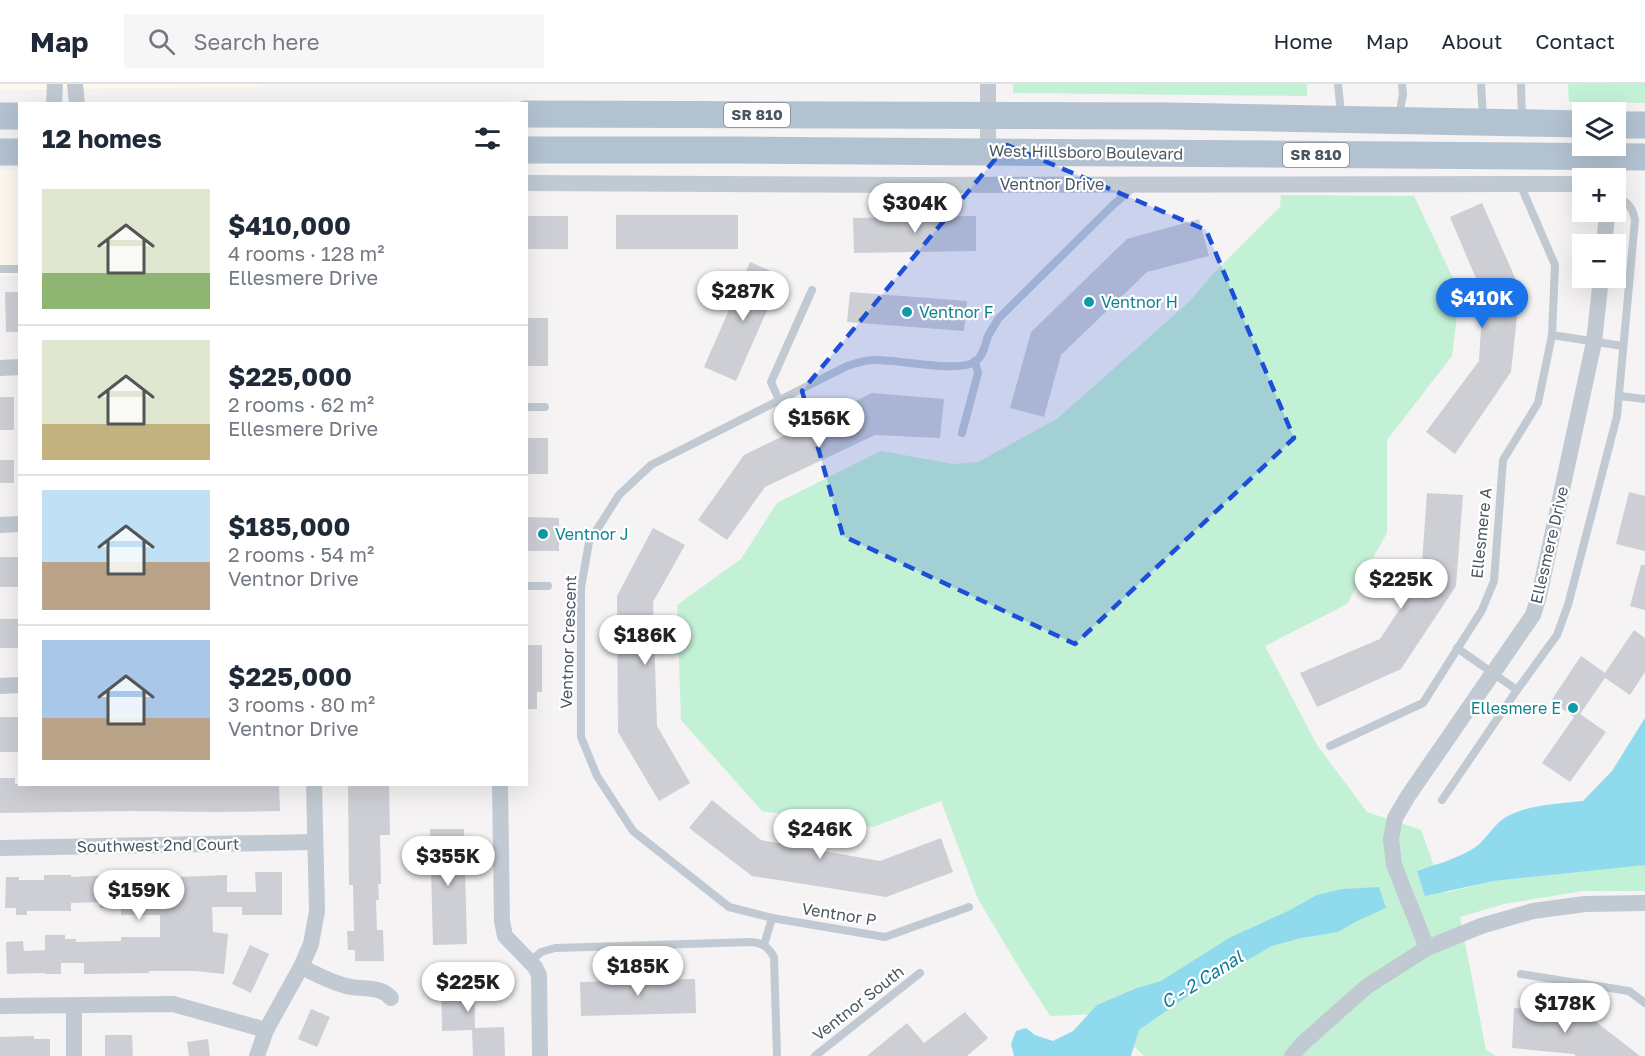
<!DOCTYPE html>
<meta charset="utf-8">
<style>
:root{--surface:#fff;--page:#f6f6f7;--text:#1f2937;--muted:#747a83;--line:#e0e1e3;--accent:#1a73e8}
body{margin:0;font-family:"Golos Text",sans-serif;background:var(--page);color:var(--text);height:100vh;display:flex;flex-direction:column;font-size:22px;white-space:nowrap}
*{box-sizing:border-box;margin:0}
p{font-size:20px;color:var(--muted)}
.icon{flex:none;width:33px;height:33px;fill:none;stroke:currentColor;stroke-width:2;stroke-linecap:round;stroke-linejoin:round}
.map{position:relative;flex:1;overflow:hidden}
.sheet{position:absolute;left:18px;top:18px;width:510px;height:684px;display:flex;flex-direction:column;background:var(--surface);border-radius:0px;box-shadow:0 6px 24px #0002}
.sheet>*{flex:none}
.tools{position:absolute;left:1572px;top:18px;display:grid;gap:12px}
.tools a{display:grid;place-items:center;width:54px;height:54px;border-radius:0px;background:var(--surface);box-shadow:0 6px 24px #0002;font-size:30px}
.price{position:absolute;translate:-50% -51px;padding:0 14px;border-radius:21px;background:#fff;color:#222;font-size:20px;line-height:39px;filter:drop-shadow(0 2px 3px #0008)}
.price::after{content:'';position:absolute;left:50%;top:36px;width:18px;height:14px;margin-left:-9px;background:inherit;clip-path:polygon(0 0,100% 0,50% 100%)}
.price.on{background:var(--accent);color:#fff}
ul{padding:0;list-style:none}
li{display:flex;align-items:center;gap:18px;height:150px;padding:0 24px}
li+li{border-top:2px solid var(--line)}
li span{display:grid;place-items:center;flex:none;width:168px;height:120px;border-radius:0px;color:#555}
li>.icon{margin-inline-start:auto}
span .icon{width:72px;height:72px;fill:#fffc;stroke-width:1}
li b{font-size:26px}
h2{display:flex;justify-content:space-between;align-items:center;height:72px;padding:0 24px;font-size:26px}
header{display:flex;align-items:center;gap:36px;box-sizing:border-box;height:84px;padding:0 30px;background:var(--surface);border-bottom:2px solid var(--line)}
header strong{font-size:28px}
nav{display:flex;gap:33px;margin-inline-start:auto;font-size:21px}
.search{width:420px;height:54px;background:var(--page);display:flex;align-items:center;gap:15px;box-sizing:border-box;padding:0 21px;border-radius:0px;color:var(--muted);font-size:22px}
.map>svg:first-child{display:block}
</style>
<header>
<strong>Map</strong>
<div class="search"><svg class="icon" aria-label="search" viewBox="0 0 24 24"><circle cx="10" cy="10" r="6"/><path d="M15 15l6 6"/></svg>Search here</div>
<nav><a>Home</a><a>Map</a><a>About</a><a>Contact</a></nav>
</header>
<div class="map">
<svg width="1645" height="972" viewBox="0 0 1645 972">
<rect width="100%" height="100%" fill="#f5f3f3"/>
<g fill="#fdf9ef">
<polygon points="0,0 263,0 263,3 0,6"/>
<rect x="0" y="86" width="19" height="106"/>
</g>
<g fill="#c3f1d5">
<polygon points="1013,0 1307,0 1307,12 1013,9"/>
<polygon points="1568,0 1645,0 1645,19 1569,18"/>
<polygon points="1281,111 1414,112 1460,209 1452,272 1387,356 1387,449 1347,520 1265,562 1317,661 1367,728 1421,746 1444,809 1494,797 1645,780 1645,807 1583,807 1504,820 1460,833 1486,966 1496,972 1144,972 1101,930 1050,932 1018,882 978,815 941,717 873,743 762,727 681,636 677,521 741,475 777,419 881,367 953,380 978,378 1057,335 1190,217 1214,189 1280,123"/>
</g>
<g fill="#90daee">
<path d="M1645,634V781L1494,797L1425,812L1417,787C1437,780 1460,774 1477,762C1487,754 1494,740 1506,733C1530,720 1557,720 1583,717L1612,687Z"/>
<polygon points="1379,803 1386,824 1357,837 1338,848 1301,854 1272,862 1251,874 1223,887 1139,946 1131,972 1014,972 1011,960 1016,947 1026,944 1035,951 1053,957 1073,947 1097,921 1137,904 1161,897 1229,854 1290,826 1317,811 1342,805"/>
</g>
<g fill="#cdcfd5">
<polygon points="1482,119 1520,205 1511,288 1455,370 1426,348 1479,277 1483,211 1450,133"/>
<rect x="616" y="131" width="122" height="34"/>
<rect x="526" y="132" width="42" height="33"/>
<polygon points="976,132 976,167 854,169 853,134"/>
<polygon points="1199,135 1209,172 1147,188 1061,271 1044,333 1010,324 1031,248 1127,155"/>
<polygon points="750,178 782,192 736,297 704,283"/>
<polygon points="5,208 20,208 20,248 6,248"/>
<polygon points="850,208 967,217 964,247 847,238"/>
<rect x="526" y="234" width="22" height="48"/>
<polygon points="872,309 944,315 940,354 875,351 765,403 727,456 698,436 744,371"/>
<rect x="0" y="313" width="14" height="33"/>
<rect x="526" y="354" width="22" height="36"/>
<rect x="0" y="376" width="14" height="23"/>
<polygon points="1629,408 1645,412 1645,467 1616,460"/>
<polygon points="1427,409 1463,411 1456,502 1401,585 1317,623 1300,589 1380,555 1421,493"/>
<polygon points="526,433 559,434 559,467 526,467"/>
<polygon points="653,444 685,461 653,518 657,642 690,699 659,717 618,648 617,512"/>
<rect x="0" y="473" width="20" height="30"/>
<polygon points="1641,481 1645,481 1645,526 1630,522"/>
<rect x="0" y="535" width="20" height="29"/>
<polygon points="1634,546 1645,554 1645,588 1630,611 1605,594 1580,630 1606,648 1570,698 1542,679 1574,633 1551,617 1581,572 1605,589"/>
<polygon points="526,561 542,561 542,608 537,608 537,625 526,625"/>
<rect x="0" y="633" width="20" height="35"/>
<polygon points="0,694 15,694 15,700 192,700 192,702 279,700 280,727 216,728 131,727 0,729"/>
<polygon points="348,700 389,700 390,751 380,751 381,800 378,800 379,816 376,816 377,846 383,846 384,877 355,877 355,866 348,866 347,847 354,847 353,801 349,801"/>
<polygon points="712,716 761,756 880,777 941,754 953,788 886,813 752,792 689,744"/>
<polygon points="430,745 464,745 467,860 433,861"/>
<polygon points="255,788 282,788 282,831 242,831 242,823 212,823 213,848 228,850 224,890 196,887 149,887 149,889 84,890 84,879 61,879 61,890 45,890 45,889 7,890 6,858 23,857 24,867 45,866 45,851 65,851 65,855 76,855 76,858 121,857 121,853 160,853 160,831 121,831 121,824 100,824 100,818 71,819 71,827 27,827 27,831 16,831 16,824 5,824 6,793 19,793 19,796 44,796 44,791 71,791 71,793 113,791 113,796 134,796 134,790 178,790 178,793 227,791 227,808 256,808"/>
<polygon points="250,861 269,870 251,909 232,900"/>
<polygon points="474,886 475,944 504,943 505,972 473,972 472,946 442,947 441,887"/>
<polygon points="695,895 696,929 581,932 580,898"/>
<polygon points="1514,924 1586,930 1640,972 1576,972 1574,970 1512,964"/>
<polygon points="311,925 330,933 317,963 298,955"/>
<polygon points="965,928 988,954 967,972 867,972 907,939 924,959"/>
<polygon points="105,951 132,951 133,972 105,972"/>
<polygon points="34,952 34,955 50,955 50,972 0,972 0,953"/>
<polygon points="208,955 210,972 189,972 187,958"/>
</g>
<g fill="none" stroke-linecap="round" stroke-linejoin="round">
<g stroke="#c1cad2" stroke-width="8">
<polyline points="1338,0 1341,30"/>
<polyline points="1481,0 1483,34"/>
<polyline points="1521,0 1522,36"/>
<polyline points="1399,32 1403,10 1402,0"/>
<polyline points="0,185 20,185"/>
<polyline points="1552,251 1623,262"/>
<polyline points="1619,312 1645,315"/>
<polyline points="779,316 771,298 812,206"/>
<polyline points="526,323 545,323"/>
<polyline points="962,349 978,289 975,277"/>
<polyline points="526,502 548,502"/>
<polyline points="1457,564 1517,606"/>
<polyline points="1330,662 1423,619 1482,526 1494,497 1503,376 1538,319 1552,251 1555,181 1520,100"/>
<path d="M1442,716L1517,606L1557,551L1568,521L1617,332L1635,136C1633,124 1628,117 1616,114"/>
<polyline points="772,834 885,853 969,823"/>
<path d="M764,861L772,834L729,823L633,747L597,692L581,653V504L589,458L619,411L651,381L847,282C856,279 865,276 874,276C898,275 960,290 976,277C984,271 985,260 988,252C991,246 995,241 998,235L1113,121L1135,102"/>
<path d="M530,878L541,868L555,864L751,858C763,859 768,863 774,873L777,972"/>
<polyline points="1521,890 1629,907 1645,919"/>
<polyline points="815,972 920,889"/>
</g>
<g stroke="#c1cad2" stroke-width="16">
<polyline points="75,0 77,20"/>
<polyline points="54,20 55,0"/>
<polyline points="988,67 988,0"/>
<polyline points="526,99 912,101 1520,100 1577,100 1582,102"/>
<polyline points="1604,160 1607,132 1606,128"/>
<polyline points="0,284 20,283"/>
<polyline points="0,441 20,440"/>
<polyline points="0,602 20,601"/>
<polyline points="500,700 502,837 505,852 535,883 539,891 540,972"/>
<polyline points="0,764 315,758"/>
<polyline points="1427,864 1394,781 1391,755 1395,734 1408,712 1533,531 1539,512 1594,258 1601,194"/>
<path d="M301,883C316,890 330,898 346,902C361,906 380,901 391,914"/>
<polyline points="74,921 74,972"/>
<polyline points="0,922 173,920 266,946"/>
<polyline points="257,972 266,946 301,883 311,860 317,827 314,700"/>
<polyline points="1292,972 1302,960 1366,903 1427,864 1481,842 1533,827 1585,820 1645,819"/>
</g>
<g stroke="#b3c2d1" stroke-width="27">
<polyline points="526,30 1170,32 1582,40"/>
<polyline points="0,32 20,32"/>
<polyline points="1616,41 1645,41"/>
<polyline points="526,66 740,66 1645,73"/>
<polyline points="0,68 20,68"/>
</g>
</g>
<path fill="#1d4ed8" fill-opacity="0.2" stroke="#1d4ed8" stroke-width="4.5" stroke-dasharray="12 8" stroke-linejoin="round" d="M1007,61L1206,146L1294,354L1075,560L843,452L802,307Z"/>
<g fill="#0f9aa8" stroke="#fff" stroke-width="2">
<circle cx="1089" cy="218" r="6"/>
<circle cx="907" cy="228" r="6"/>
<circle cx="543" cy="450" r="6"/>
<circle cx="1573" cy="624" r="6"/>
</g>
<g text-anchor="middle" stroke-width="4.5" stroke-linejoin="round" paint-order="stroke">
<g fill="#fff" stroke="#808990" stroke-width="1.5">
<rect x="724" y="19" width="66" height="24" rx="4.5"/>
<rect x="1283" y="59" width="66" height="24" rx="4.5"/>
</g>
<g font-size="15" font-weight="bold" fill="#4a5661">
<text x="757" y="36">SR 810</text>
<text x="1316" y="76">SR 810</text>
</g>
<g font-size="16" fill="#4a5661" stroke="#fff">
<text transform="translate(1086 68) rotate(1)" y="6">West Hillsboro Boulevard</text>
<text x="1052" y="106">Ventnor Drive</text>
<text transform="translate(1481 449) rotate(-84)" y="6">Ellesmere A</text>
<text transform="translate(1549 461) rotate(-77)" y="6">Ellesmere Drive</text>
<text transform="translate(568 558) rotate(-88)" y="6">Ventnor Crescent</text>
<text transform="translate(158 761) rotate(-1)" y="6">Southwest 2nd Court</text>
<text transform="translate(839 830) rotate(9)" y="6">Ventnor P</text>
<text transform="translate(858 919) rotate(-38)" y="6">Ventnor South</text>
</g>
<g font-size="16" fill="#0d838f" stroke="#fff" text-anchor="start">
<text x="1101" y="224">Ventnor H</text>
<text x="919" y="234">Ventnor F</text>
<text x="555" y="456">Ventnor J</text>
<text x="1561" y="630" text-anchor="end">Ellesmere E</text>
</g>
<g font-size="18" font-style="italic" fill="#0c7c9b" stroke="#fff">
<text transform="translate(1202 896) rotate(-32)" y="6">C - 2 Canal</text>
</g>
</g>
</svg>
<div class="tools">
<a><svg class="icon" aria-label="layers" viewBox="0 0 24 24"><path d="M12 4l9 5-9 5-9-5zM3 14l9 5 9-5"/></svg></a>
<a>+</a>
<a>−</a>
</div>
<b class="price" style="left:915px;top:150px">$304K</b>
<b class="price" style="left:743px;top:238px">$287K</b>
<b class="price on" style="left:1482px;top:245px">$410K</b>
<b class="price" style="left:819px;top:365px">$156K</b>
<b class="price" style="left:1401px;top:526px">$225K</b>
<b class="price" style="left:645px;top:582px">$186K</b>
<b class="price" style="left:820px;top:776px">$246K</b>
<b class="price" style="left:448px;top:803px">$355K</b>
<b class="price" style="left:139px;top:837px">$159K</b>
<b class="price" style="left:638px;top:913px">$185K</b>
<b class="price" style="left:468px;top:929px">$225K</b>
<b class="price" style="left:1565px;top:950px">$178K</b>
<section class="sheet">
<h2>12 homes<svg class="icon" aria-label="filters" viewBox="0 0 24 24"><path d="M4 7h16M4 17h16"/><circle cx="9" cy="7" r="2"/><circle cx="15" cy="17" r="2"/></svg></h2>
<ul>
<li><span style="background:linear-gradient(#dfe7d0 70%,#8fb573 0)"><svg class="icon" aria-label="home" viewBox="0 0 24 24"><path d="M3 11l9-7 9 7M6 9v11h12V9"/></svg></span><div><b>$410,000</b><p>4 rooms · 128 m²</p><p>Ellesmere Drive</p></div></li>
<li><span style="background:linear-gradient(#dfe7d0 70%,#c2b280 0)"><svg class="icon" aria-label="home" viewBox="0 0 24 24"><path d="M3 11l9-7 9 7M6 9v11h12V9"/></svg></span><div><b>$225,000</b><p>2 rooms · 62 m²</p><p>Ellesmere Drive</p></div></li>
<li><span style="background:linear-gradient(#bfe0f5 60%,#b9a48a 0)"><svg class="icon" aria-label="home" viewBox="0 0 24 24"><path d="M3 11l9-7 9 7M6 9v11h12V9"/></svg></span><div><b>$185,000</b><p>2 rooms · 54 m²</p><p>Ventnor Drive</p></div></li>
<li><span style="background:linear-gradient(#a9c7e8 65%,#b9a48a 0)"><svg class="icon" aria-label="home" viewBox="0 0 24 24"><path d="M3 11l9-7 9 7M6 9v11h12V9"/></svg></span><div><b>$225,000</b><p>3 rooms · 80 m²</p><p>Ventnor Drive</p></div></li>
</ul>
</section>
</div>
